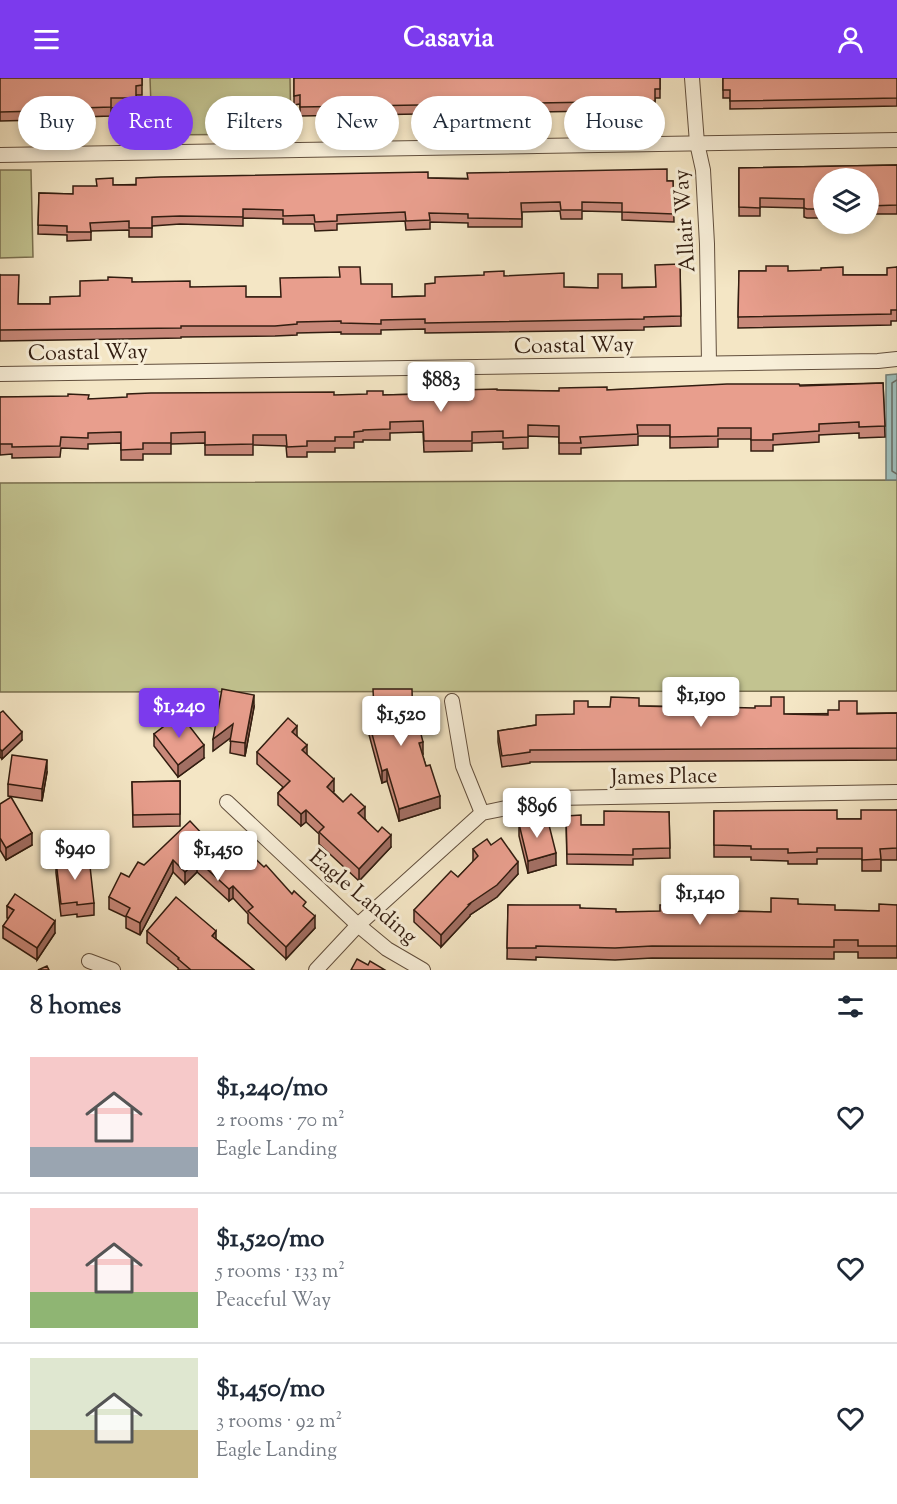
<!DOCTYPE html>
<meta charset="utf-8">
<style>
:root{--surface:#fff;--page:#f2f2f3;--text:#1f2937;--muted:#747a83;--line:#e0e1e3;--accent:#7c3aed}
body{margin:0;font-family:"Sorts Mill Goudy",serif;background:var(--page);color:var(--text);height:100vh;display:flex;flex-direction:column;font-size:22px;white-space:nowrap}
*{box-sizing:border-box;margin:0}
p{font-size:20px;color:var(--muted)}
.icon{flex:none;width:33px;height:33px;fill:none;stroke:currentColor;stroke-width:2;stroke-linecap:round;stroke-linejoin:round}
.map{position:relative;height:892px;overflow:hidden}
.side{display:flex;flex-direction:column;background:var(--surface);flex:1}
.side>*{flex:none}
.guide{position:absolute;left:18px;top:18px;width:861px;height:54px;display:flex;gap:12px}
.buttons{position:absolute;left:813px;top:90px;display:grid;gap:12px}
.buttons a{display:grid;place-items:center;width:66px;height:66px;border-radius:50%;background:var(--surface);box-shadow:0 3px 9px #0003;font-size:30px}
.price{position:absolute;translate:-50% -51px;padding:0 14px;border-radius:6px;background:#fff;color:#222;font-size:20px;line-height:39px;filter:drop-shadow(0 2px 3px #0008)}
.price::after{content:'';position:absolute;left:50%;top:36px;width:18px;height:14px;margin-left:-9px;background:inherit;clip-path:polygon(0 0,100% 0,50% 100%)}
.price.selected{background:var(--accent);color:#fff}
ul{padding:0;list-style:none}
li{display:flex;align-items:center;gap:18px;height:150px;padding:0 30px}
li+li{border-top:2px solid var(--line)}
li span{display:grid;place-items:center;flex:none;width:168px;height:120px;border-radius:0px;color:#555}
li>.icon{margin-inline-start:auto}
span .icon{width:72px;height:72px;fill:#fffc;stroke-width:1}
li b{font-size:26px}
h2{display:flex;justify-content:space-between;align-items:center;height:72px;padding:0 30px;font-size:26px}
.pill{padding:0 21px;border-radius:27px;background:var(--surface);box-shadow:0 3px 9px #0003;font-size:21px;line-height:54px}
.pill.selected{background:var(--accent);color:#fff}
header{display:flex;justify-content:space-between;align-items:center;height:78px;padding:0 30px;background:var(--accent);color:#fff;font-size:27px;font-weight:700}
.map>svg:first-child{display:block}
</style>
<header><svg class="icon" aria-label="menu" viewBox="0 0 24 24"><path d="M4 6h16M4 12h16M4 18h16"/></svg>Casavia<svg class="icon" aria-label="person" viewBox="0 0 24 24"><circle cx="12" cy="8" r="4"/><path d="M4 21q1-7 8-7t8 7"/></svg></header>
<div class="map">
<svg width="897" height="892" viewBox="0 0 897 892">
<rect width="100%" height="100%" fill="#f4e6c5"/>
<filter id="stains"><feTurbulence type="fractalNoise" baseFrequency=".00333" numOctaves="4"/><feColorMatrix values="0 0 0 0 .2 0 0 0 0 .09 0 0 0 0 .02 0 0 0 .5 -.17"/></filter>
<radialGradient id="worn" r=".72"><stop offset=".6" stop-color="#630" stop-opacity="0"/><stop offset="1" stop-color="#630" stop-opacity=".3"/></radialGradient>
<g fill="#c2c390" stroke="#7a7050" stroke-width="1.5">
<polygon points="150,0 290,0 291,56 152,57"/>
<polygon points="0,92 31,92 33,179 0,180"/>
<polygon points="897,402 897,613 0,614 0,405"/>
</g>
<polygon fill="#9dbebb" stroke="#727e77" stroke-width="1.5" points="897,296 897,402 886,402 886,297"/>
<g fill="none" stroke-linecap="round" stroke-linejoin="round">
<polyline stroke="#686e66" stroke-width="1.5" points="897,302 892,305 892,393 897,396"/>
<g stroke="#624f3d" stroke-width="16">
<g id="street">
<polyline points="692,0 697,65 703,92 707,166 709,284"/>
<polyline points="0,77 897,62"/>
<polyline points="0,296 878,283 897,281"/>
<polyline points="452,623 463,688 482,735"/>
<polyline points="227,724 358,847 387,871 423,892"/>
<polyline points="89,883 113,892"/>
<polyline points="316,892 358,847 482,735 555,720 897,714"/>
</g>
</g>
<use href="#street" stroke="#f8efd9" stroke-width="14"/>
</g>
<g fill="#c88879" stroke="#321d10" stroke-width="1.5">
<polygon points="0,0 142,0 142,17 136,17 136,29 111,30 111,38 81,39 81,41 0,43"/>
<polygon points="294,0 660,0 660,20 655,20 655,32 300,38 300,26 294,27"/>
<polygon points="723,0 897,0 897,28 730,31 730,20 723,20"/>
<polygon points="897,87 897,136 868,136 868,100 824,100 824,140 807,140 804,139 804,130 760,129 760,138 739,138 739,90"/>
<polygon points="428,100 673,103 674,144 622,142 622,134 582,133 582,141 561,141 560,133 522,134 522,149 468,149 468,145 430,144 430,151 406,152 405,143 337,146 337,152 315,153 314,146 283,146 283,141 243,140 243,148 180,146 152,148 152,159 129,159 129,152 91,153 91,162 67,163 67,157 38,156 39,115 73,116 113,107"/>
<polygon points="680,186 681,248 644,249 644,252 425,255 425,251 381,252 381,256 341,256 341,254 297,255 297,257 275,258 181,259 181,260 0,263 0,197 18,226 50,226 132,204 190,209 246,219 281,219 361,206 392,219 425,218 435,205 504,198 564,209 598,210 655,209"/>
<polygon points="897,189 897,243 891,243 891,247 738,250 739,193 788,193 843,197 887,197"/>
<polygon points="883,305 885,359 859,360 859,355 819,357 819,364 773,367 773,373 751,373 751,361 718,361 718,369 670,370 670,358 638,358 638,367 581,370 581,376 559,376 559,359 528,358 528,370 503,371 503,364 472,365 472,373 424,374 423,354 390,355 390,362 363,362 363,364 354,364 354,370 335,370 335,374 307,374 307,379 287,379 286,368 253,367 253,377 205,377 205,365 171,366 171,376 143,376 143,382 121,382 121,365 88,366 88,371 61,370 60,379 12,380 12,376 0,377 0,319 88,321 383,317 423,316 497,312 559,313"/>
<polygon points="639,628 712,629 784,636 897,635 897,682 530,684 530,685 502,689 498,664 498,653 536,647 574,636 588,629 610,629"/>
<polygon points="254,629 245,678 230,675 231,659 213,673"/>
<polygon points="368,633 413,649 423,676 422,676 440,730 399,743 387,703 382,705 368,653"/>
<polygon points="0,635 22,662 2,681 0,679"/>
<polygon points="154,656 204,680 178,699 154,668"/>
<polygon points="297,658 307,677 334,713 333,714 343,724 365,741 364,741 391,769 359,803 319,766 319,756 306,744 301,748 278,727 278,715 283,709 257,686 257,674"/>
<polygon points="47,694 42,723 8,718 8,706"/>
<polygon points="180,703 180,748 133,749 132,704"/>
<polygon points="0,726 32,767 6,782 0,772"/>
<polygon points="897,732 897,782 881,782 881,793 862,793 862,781 817,781 817,786 788,786 788,783 751,782 751,779 714,779 714,733 837,741 861,741"/>
<polygon points="669,734 670,780 633,781 633,787 567,786 566,738 581,747 604,747"/>
<polygon points="519,746 556,787 528,795 519,758"/>
<polygon points="491,767 518,796 497,819 470,837 470,838 441,869 414,844 414,832 458,799 473,784 473,771"/>
<polygon points="220,775 306,831 315,850 286,881 248,845 248,836 233,820 229,823 197,794 185,806 173,794 140,857 126,850 126,839 109,831 109,819 144,787"/>
<polygon points="56,783 94,825 94,837 77,839 77,836 61,838 56,795"/>
<polygon points="798,826 835,832 879,833 897,827 897,880 858,880 858,874 834,874 834,881 652,880 615,882 536,879 536,882 507,881 508,827 580,830 616,834 725,833 771,834"/>
<polygon points="7,828 55,855 37,882 3,860 3,848 9,841 7,840"/>
<polygon points="147,853 216,861 254,892 178,892 178,890 147,865"/>
</g>
<g fill="#a26f63" stroke="#321d10" stroke-width="1.5">
<polygon points="254,617 254,629 245,678 245,665"/>
<polygon points="233,646 233,658 213,673 213,661"/>
<polygon points="297,648 297,660 292,654"/>
<polygon points="22,654 22,662 2,681 2,673"/>
<polygon points="423,664 423,676 419,677 419,665"/>
<polygon points="204,667 204,680 178,699 178,687"/>
<polygon points="307,667 307,679 302,672"/>
<polygon points="47,682 47,694 42,723 42,711"/>
<polygon points="387,691 387,703 382,705 382,693"/>
<polygon points="334,701 334,713 327,721 327,709"/>
<polygon points="440,718 440,730 399,743 399,731"/>
<polygon points="365,729 365,741 358,747 358,735"/>
<polygon points="306,732 306,744 301,748 301,736"/>
<polygon points="32,755 32,767 6,782 6,770"/>
<polygon points="391,757 391,769 359,803 359,791"/>
<polygon points="556,775 556,787 528,795 528,783"/>
<polygon points="173,782 173,794 140,857 140,845"/>
<polygon points="197,782 197,794 185,806 185,794"/>
<polygon points="518,784 518,796 497,819 470,837 470,838 441,869 441,857 469,826"/>
<polygon points="233,808 233,820 229,823 229,811"/>
<polygon points="315,838 315,850 286,881 286,869"/>
<polygon points="55,843 55,855 37,882 37,870"/>
<polygon points="216,853 216,865 212,858"/>
</g>
<g fill="#e89e8d" stroke="#321d10" stroke-width="1.5">
<polygon points="0,0 142,0 142,7 136,8 136,20 111,20 111,29 81,30 81,32 0,34"/>
<polygon points="294,0 660,0 660,11 655,11 655,23 300,29 300,17 294,18"/>
<polygon points="723,0 897,0 897,20 730,23 730,12 723,12"/>
<polygon points="897,87 897,127 868,128 868,100 824,100 824,131 807,131 804,130 804,121 760,120 760,130 739,129 739,90"/>
<polygon points="667,91 667,103 673,103 674,136 622,134 622,125 582,124 582,132 561,132 560,124 521,125 522,141 468,140 468,136 429,135 430,142 406,143 405,134 337,137 337,143 315,144 314,137 283,138 283,132 243,131 243,139 180,138 152,139 152,150 129,150 129,143 90,145 91,154 67,154 67,148 38,147 39,115 73,116 73,108 97,108 96,101 113,100 113,107 136,107 136,100 160,99 428,94 428,100 468,101 467,95"/>
<polygon points="680,186 681,238 644,239 644,241 425,245 425,241 381,242 381,246 341,245 341,243 297,244 297,246 275,248 181,248 181,250 0,252 0,197 19,197 18,226 50,226 50,219 80,218 80,203 108,202 108,199 132,200 132,204 190,203 190,209 246,208 246,219 281,219 280,200 340,199 339,189 360,189 361,206 392,206 392,219 425,218 425,206 435,205 435,199 484,197 484,194 504,193 504,198 564,195 564,209 598,210 598,196 622,196 622,210 656,209 655,187"/>
<polygon points="766,188 788,188 788,193 821,192 821,190 843,189 843,197 887,197 887,190 897,189 897,232 891,232 891,236 738,239 739,193 766,193"/>
<polygon points="883,305 885,348 859,349 859,344 819,346 819,353 773,356 773,362 751,362 751,350 718,350 718,358 670,359 670,347 637,347 638,356 580,359 581,365 559,365 559,348 528,347 528,359 503,360 503,353 472,354 472,363 424,363 423,343 390,344 390,351 363,352 363,353 354,354 354,359 335,359 335,363 307,363 307,368 287,369 286,357 253,357 253,366 205,367 205,354 171,355 171,365 143,365 143,371 121,372 121,354 88,355 88,360 61,359 60,368 12,369 12,366 0,366 0,319 68,318 68,316 89,317 88,321 127,319 127,316 151,315 334,314 334,317 367,316 367,313 383,313 383,317 423,316 423,313 497,311 497,312 559,313 559,310 607,309 607,312 727,306 799,306 800,308"/>
<polygon points="222,611 254,617 245,665 230,663 233,646 213,661"/>
<polygon points="373,611 412,611 413,649 419,648 423,664 419,665 426,688 430,687 440,718 399,731 387,691 382,693 368,641 368,633 374,632"/>
<polygon points="611,619 639,620 639,628 683,629 683,622 712,622 712,629 755,630 755,628 771,628 771,619 784,619 784,636 828,637 828,632 839,632 839,623 857,623 857,636 897,635 897,670 530,672 530,674 502,678 498,653 536,647 536,637 574,636 574,623 588,623 588,629 610,629"/>
<polygon points="3,633 22,654 2,673 0,671 0,635"/>
<polygon points="180,636 204,667 178,687 154,656"/>
<polygon points="288,640 297,648 292,654 307,667 302,672 334,701 327,709 343,724 351,716 365,729 358,735 378,754 382,749 391,757 359,791 319,754 324,749 306,732 301,736 278,715 290,703 257,674"/>
<polygon points="12,677 47,682 42,711 8,706"/>
<polygon points="180,703 180,736 133,737 132,704"/>
<polygon points="11,719 32,755 6,770 0,760 0,726"/>
<polygon points="837,732 837,741 861,741 861,732 897,732 897,770 880,771 881,781 862,782 862,770 817,770 817,774 788,775 788,771 751,771 751,768 714,767 714,733"/>
<polygon points="604,733 669,734 670,770 633,771 633,777 567,776 566,738 581,737 581,747 604,747"/>
<polygon points="547,739 556,775 528,783 519,746"/>
<polygon points="190,743 220,775 233,760 264,789 266,787 292,816 294,813 306,824 303,828 315,838 286,869 248,833 253,829 233,808 229,811 197,782 185,794 173,782 140,845 126,838 130,830 109,819 121,795 129,799 138,784 144,787"/>
<polygon points="501,760 518,784 497,807 469,826 470,826 441,857 414,832 451,793 458,799 478,778 473,771 487,761 491,767"/>
<polygon points="89,779 94,825 77,827 77,824 61,826 56,783"/>
<polygon points="15,816 55,843 37,870 3,848 14,832 7,828"/>
<polygon points="176,819 216,853 212,858 254,892 191,892 178,881 179,880 147,853"/>
<polygon points="771,820 798,821 798,826 835,827 835,832 879,833 879,826 897,827 897,868 858,868 858,862 834,862 834,869 652,868 615,870 536,868 536,870 507,870 508,827 580,827 580,830 616,831 616,834 660,833 660,827 725,827 725,833 771,834"/>
<polygon points="357,881 368,887 370,883 385,892 351,892"/>
<polygon points="47,888 49,892 38,892"/>
</g>
<g text-anchor="middle" stroke-width="6" stroke-linejoin="round" paint-order="stroke">
<g font-size="22" fill="#321d10" stroke="#f8efd9">
<text transform="translate(683 143) rotate(-94)" y="8">Allair Way</text>
<text transform="translate(574 266) rotate(-1)" y="8">Coastal Way</text>
<text transform="translate(88 273) rotate(-1)" y="8">Coastal Way</text>
<text transform="translate(664 697) rotate(-1)" y="8">James Place</text>
<text transform="translate(364 818) rotate(40)" y="8">Eagle Landing</text>
</g>
</g>
<rect width="100%" height="100%" filter="url(#stains)"/>
<rect width="100%" height="100%" fill="url(#worn)"/>
</svg>
<div class="buttons">
<a><svg class="icon" aria-label="layers" viewBox="0 0 24 24"><path d="M12 4l9 5-9 5-9-5zM3 14l9 5 9-5"/></svg></a>
</div>
<b class="price" style="left:441px;top:335px">$883</b>
<b class="price" style="left:701px;top:650px">$1,190</b>
<b class="price selected" style="left:179px;top:661px">$1,240</b>
<b class="price" style="left:401px;top:669px">$1,520</b>
<b class="price" style="left:537px;top:761px">$896</b>
<b class="price" style="left:75px;top:803px">$940</b>
<b class="price" style="left:218px;top:804px">$1,450</b>
<b class="price" style="left:700px;top:848px">$1,140</b>
<div class="guide">
<a class="pill">Buy</a>
<a class="pill selected">Rent</a>
<a class="pill">Filters</a>
<a class="pill">New</a>
<a class="pill">Apartment</a>
<a class="pill">House</a>
</div>
</div>
<section class="side">
<h2>8 homes<svg class="icon" aria-label="filters" viewBox="0 0 24 24"><path d="M4 7h16M4 17h16"/><circle cx="9" cy="7" r="2"/><circle cx="15" cy="17" r="2"/></svg></h2>
<ul>
<li><span style="background:linear-gradient(#f6c9c9 75%,#9aa5b1 0)"><svg class="icon" aria-label="home" viewBox="0 0 24 24"><path d="M3 11l9-7 9 7M6 9v11h12V9"/></svg></span><div><b>$1,240/mo</b><p>2 rooms · 70 m²</p><p>Eagle Landing</p></div><svg class="icon" aria-label="heart" viewBox="0 0 24 24"><path d="M12 20l-8-8c-3-5 5-10 8-4 3-6 11-1 8 4z"/></svg></li>
<li><span style="background:linear-gradient(#f6c9c9 70%,#8fb573 0)"><svg class="icon" aria-label="home" viewBox="0 0 24 24"><path d="M3 11l9-7 9 7M6 9v11h12V9"/></svg></span><div><b>$1,520/mo</b><p>5 rooms · 133 m²</p><p>Peaceful Way</p></div><svg class="icon" aria-label="heart" viewBox="0 0 24 24"><path d="M12 20l-8-8c-3-5 5-10 8-4 3-6 11-1 8 4z"/></svg></li>
<li><span style="background:linear-gradient(#dfe7d0 60%,#c2b280 0)"><svg class="icon" aria-label="home" viewBox="0 0 24 24"><path d="M3 11l9-7 9 7M6 9v11h12V9"/></svg></span><div><b>$1,450/mo</b><p>3 rooms · 92 m²</p><p>Eagle Landing</p></div><svg class="icon" aria-label="heart" viewBox="0 0 24 24"><path d="M12 20l-8-8c-3-5 5-10 8-4 3-6 11-1 8 4z"/></svg></li>
</ul>
</section>
